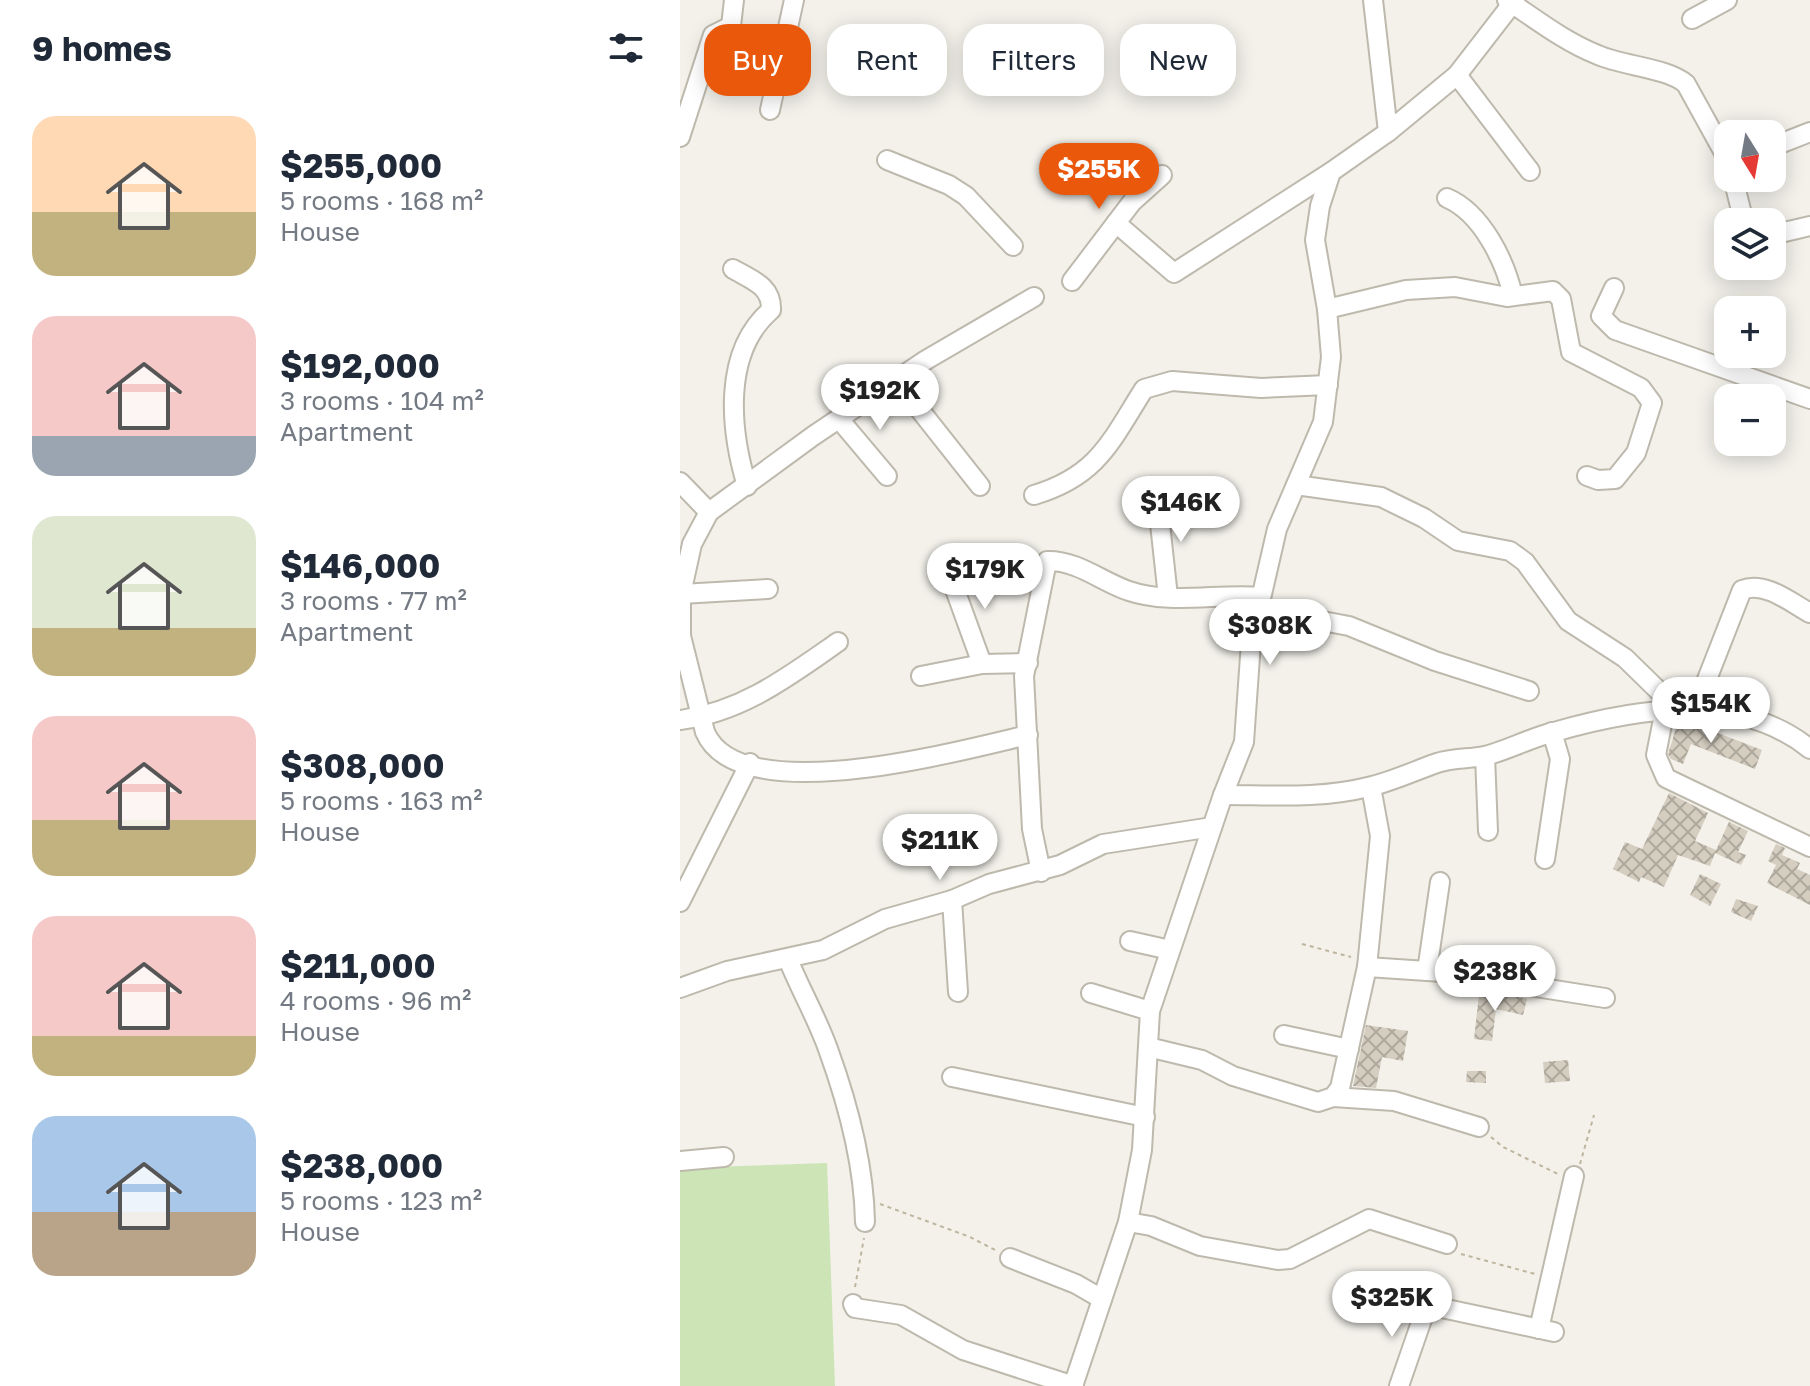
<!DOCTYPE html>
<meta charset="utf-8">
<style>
:root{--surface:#fff;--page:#f2f2f3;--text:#1f2937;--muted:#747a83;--accent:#ea580c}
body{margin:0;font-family:"Golos Text",sans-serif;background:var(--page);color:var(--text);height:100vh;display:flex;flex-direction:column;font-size:30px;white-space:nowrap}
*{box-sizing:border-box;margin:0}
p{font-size:26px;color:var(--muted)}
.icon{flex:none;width:44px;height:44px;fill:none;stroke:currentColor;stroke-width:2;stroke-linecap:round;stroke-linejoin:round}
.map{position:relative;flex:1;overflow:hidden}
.details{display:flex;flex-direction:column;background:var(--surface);width:680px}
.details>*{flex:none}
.banner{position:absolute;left:24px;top:24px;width:760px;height:72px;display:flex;gap:16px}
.needle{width:52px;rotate:169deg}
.tools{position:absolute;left:1034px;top:120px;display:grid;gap:16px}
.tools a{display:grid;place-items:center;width:72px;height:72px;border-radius:16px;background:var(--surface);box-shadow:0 4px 20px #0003;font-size:40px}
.price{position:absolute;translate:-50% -68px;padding:0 18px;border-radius:28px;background:#fff;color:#222;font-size:26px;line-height:52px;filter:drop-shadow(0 2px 4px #0008)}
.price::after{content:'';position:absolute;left:50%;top:48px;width:24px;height:18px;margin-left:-12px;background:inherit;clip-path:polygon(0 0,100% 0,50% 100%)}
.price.selected{background:var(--accent);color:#fff}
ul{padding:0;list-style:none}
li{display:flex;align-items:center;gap:24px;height:200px;padding:0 32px}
li span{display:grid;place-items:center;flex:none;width:224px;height:160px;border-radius:24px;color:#555}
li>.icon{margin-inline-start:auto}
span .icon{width:96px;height:96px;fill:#fffc;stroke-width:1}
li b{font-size:34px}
h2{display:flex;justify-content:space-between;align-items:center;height:96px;padding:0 32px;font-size:34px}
.pill{padding:0 28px;border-radius:24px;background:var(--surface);box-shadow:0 4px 20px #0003;font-size:28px;line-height:72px}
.pill.selected{background:var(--accent);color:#fff}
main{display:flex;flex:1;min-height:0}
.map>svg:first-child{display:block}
</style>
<main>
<section class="details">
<h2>9 homes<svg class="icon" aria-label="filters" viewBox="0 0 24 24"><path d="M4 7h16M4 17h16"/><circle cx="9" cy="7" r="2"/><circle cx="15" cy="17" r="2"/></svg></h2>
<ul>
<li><span style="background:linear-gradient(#ffd9b3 60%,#c2b280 0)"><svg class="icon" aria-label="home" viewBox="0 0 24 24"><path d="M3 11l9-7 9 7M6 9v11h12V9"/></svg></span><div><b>$255,000</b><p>5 rooms · 168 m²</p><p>House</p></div></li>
<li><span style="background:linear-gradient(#f6c9c9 75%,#9aa5b1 0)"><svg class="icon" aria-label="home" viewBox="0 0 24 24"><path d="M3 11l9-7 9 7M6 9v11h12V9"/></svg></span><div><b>$192,000</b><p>3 rooms · 104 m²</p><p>Apartment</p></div></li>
<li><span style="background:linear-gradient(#dfe7d0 70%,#c2b280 0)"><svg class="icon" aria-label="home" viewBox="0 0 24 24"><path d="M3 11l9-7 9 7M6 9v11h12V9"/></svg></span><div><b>$146,000</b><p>3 rooms · 77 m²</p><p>Apartment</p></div></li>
<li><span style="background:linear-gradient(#f6c9c9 65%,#c2b280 0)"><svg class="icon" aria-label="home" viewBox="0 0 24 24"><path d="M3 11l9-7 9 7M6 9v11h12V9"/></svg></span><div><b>$308,000</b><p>5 rooms · 163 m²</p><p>House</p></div></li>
<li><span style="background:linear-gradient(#f6c9c9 75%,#c2b280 0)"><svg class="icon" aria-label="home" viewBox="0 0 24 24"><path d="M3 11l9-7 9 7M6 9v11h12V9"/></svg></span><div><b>$211,000</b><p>4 rooms · 96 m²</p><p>House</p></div></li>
<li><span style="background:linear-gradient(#a9c7e8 60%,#b9a48a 0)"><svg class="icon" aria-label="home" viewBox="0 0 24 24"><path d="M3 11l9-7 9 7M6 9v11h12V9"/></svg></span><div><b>$238,000</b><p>5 rooms · 123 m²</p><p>House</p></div></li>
</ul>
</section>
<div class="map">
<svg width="1130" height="1386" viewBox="0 0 1130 1386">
<defs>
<pattern id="building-cross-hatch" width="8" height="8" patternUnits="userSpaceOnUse" patternTransform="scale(2)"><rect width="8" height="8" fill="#d4cdc0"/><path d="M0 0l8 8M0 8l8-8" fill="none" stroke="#aea89d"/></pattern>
</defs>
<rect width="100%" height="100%" fill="#f3f1ea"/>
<polygon fill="#cde4b6" points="147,1163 155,1386 0,1386 0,1168"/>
<g fill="url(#building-cross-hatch)">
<polygon points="998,722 1009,722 1082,750 1075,769 1011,744 1003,764 991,759 988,754"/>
<polygon points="989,793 1028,813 1015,841 1036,850 1049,822 1068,831 1058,852 1066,855 1061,865 1035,853 1030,866 998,855 984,887 961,877 959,882 933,869 945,842 962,849"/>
<polygon points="1096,844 1105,848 1102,855 1120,863 1117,869 1130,875 1130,905 1087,883 1096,865 1088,861"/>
<polygon points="1020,874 1041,884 1030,906 1010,895"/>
<polygon points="1056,899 1078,906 1071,921 1051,912"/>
<polygon points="825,994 847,999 843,1015 816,1009 812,1041 794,1039 799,995 824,998"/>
<polygon points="686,1025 728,1031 723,1061 702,1057 696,1088 673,1086"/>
<polygon points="888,1060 890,1081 865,1083 863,1062"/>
<polygon points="787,1071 806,1071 806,1083 786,1082"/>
</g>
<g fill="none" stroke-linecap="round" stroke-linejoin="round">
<g stroke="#beb9ad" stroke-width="22">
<g id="minor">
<polyline points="693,0 708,132"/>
<path d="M827,0C857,20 885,42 918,55C943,66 988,68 1006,84L1048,160"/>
<polyline points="1012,19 1047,0"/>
<polyline points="777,75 850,171"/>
<polyline points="90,110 114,0"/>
<polyline points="0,137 33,35 51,26 54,0"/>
<polyline points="1092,147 1130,132"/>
<polyline points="207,160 269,185 286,196 333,246"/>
<polyline points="1053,178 1064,222"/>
<path d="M767,198C802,213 825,261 833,296"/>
<polyline points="436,223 494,273 651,172"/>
<polyline points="1092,235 1130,226"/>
<path d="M53,269C72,280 92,286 91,310C42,352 50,430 67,486"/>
<polyline points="392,281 452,202 482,175"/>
<polyline points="934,288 921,316 935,330 1130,399"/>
<polyline points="647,309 726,290 775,287 827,297 873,291 881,299 891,352 961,388 972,403 956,453 935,479 918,480 907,476"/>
<polyline points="217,381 300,486"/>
<polyline points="159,419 207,476"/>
<polyline points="0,482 29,512"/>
<polyline points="616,485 701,497 744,518 778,541 830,551 845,562 888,621 945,658 987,699 976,755 986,778 1130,847"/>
<path d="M354,495C418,476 431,441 464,389L492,381L581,388L648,385"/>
<polyline points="477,496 488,597"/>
<polyline points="269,573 302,664"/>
<polyline points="1,594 88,589"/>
<polyline points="579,609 669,626 755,661 849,691"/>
<polyline points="241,676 302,664 348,663"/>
<path d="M1015,710L1062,590C1085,581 1110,602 1130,613"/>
<path d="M0,720C62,712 108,677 158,642"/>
<path d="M348,735C282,750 59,812 25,732L1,636V594L12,544L29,512L133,436L246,360L354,297"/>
<polyline points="805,756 808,831"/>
<path d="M543,795C591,795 641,799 688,787C711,782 734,771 757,763C772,758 789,759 805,756C828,750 850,738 874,732C957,708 1058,691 1130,749"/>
<polyline points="865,859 880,759 872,732"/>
<path d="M361,872L352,829L344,676L367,561C397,560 422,582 449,591C490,605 539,593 581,597"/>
<polyline points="272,900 278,992"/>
<polyline points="0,902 70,763"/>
<polyline points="450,941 490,950"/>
<path d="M108,959C120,989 137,1018 148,1049C168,1104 184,1164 185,1222"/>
<polyline points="687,967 762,972 925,998"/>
<polyline points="747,971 760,882"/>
<polyline points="0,988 47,971 143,950 205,919 272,900 309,884 380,865 423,844 532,827"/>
<polyline points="411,993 470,1011"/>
<polyline points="604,1035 669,1049"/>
<polyline points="468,1047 522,1060 553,1076 638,1102 653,1097 660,1088 687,967 700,836 691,787"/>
<polyline points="272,1077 465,1117"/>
<polyline points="653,1097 714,1101 799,1127"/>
<polyline points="0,1161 44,1157"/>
<polyline points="448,1222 471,1226 520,1246 598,1260 610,1259 689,1219 767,1244"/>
<polyline points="330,1258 396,1284 422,1299"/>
<polyline points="173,1304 175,1308 221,1315 283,1350 394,1386"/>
<polyline points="859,1329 894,1176"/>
<polyline points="393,1386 448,1222 462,1150 470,1011 543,795 564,742 571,642 597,529 643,422 651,357 647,309 635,240 640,206 651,172 708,132 777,75 835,0"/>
<polyline points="719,1386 746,1308 757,1307 874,1332"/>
</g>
</g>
<g stroke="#beb59f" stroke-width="2" stroke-dasharray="4 4" stroke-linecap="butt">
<polyline points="622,944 671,957"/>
<polyline points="811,1137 823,1147 878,1174"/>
<polyline points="900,1164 914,1115"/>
<polyline points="200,1204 290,1237 317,1251"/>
<polyline points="781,1254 855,1274"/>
<polyline points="175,1287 184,1238"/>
</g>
<use href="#minor" stroke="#fff" stroke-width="18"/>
</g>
</svg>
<div class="tools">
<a><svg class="needle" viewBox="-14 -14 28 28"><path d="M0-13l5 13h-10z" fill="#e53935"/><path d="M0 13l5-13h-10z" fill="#747a83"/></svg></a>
<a><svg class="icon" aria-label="layers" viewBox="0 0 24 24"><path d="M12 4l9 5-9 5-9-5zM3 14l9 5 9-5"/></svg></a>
<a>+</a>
<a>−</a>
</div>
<b class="price selected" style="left:419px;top:211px">$255K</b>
<b class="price" style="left:200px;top:432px">$192K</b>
<b class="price" style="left:501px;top:544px">$146K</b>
<b class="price" style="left:305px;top:611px">$179K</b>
<b class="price" style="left:590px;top:667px">$308K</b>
<b class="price" style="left:1031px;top:745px">$154K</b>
<b class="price" style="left:260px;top:882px">$211K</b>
<b class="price" style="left:815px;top:1013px">$238K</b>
<b class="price" style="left:712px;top:1339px">$325K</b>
<div class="banner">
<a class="pill selected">Buy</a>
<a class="pill">Rent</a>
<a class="pill">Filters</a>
<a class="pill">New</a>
</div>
</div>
</main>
